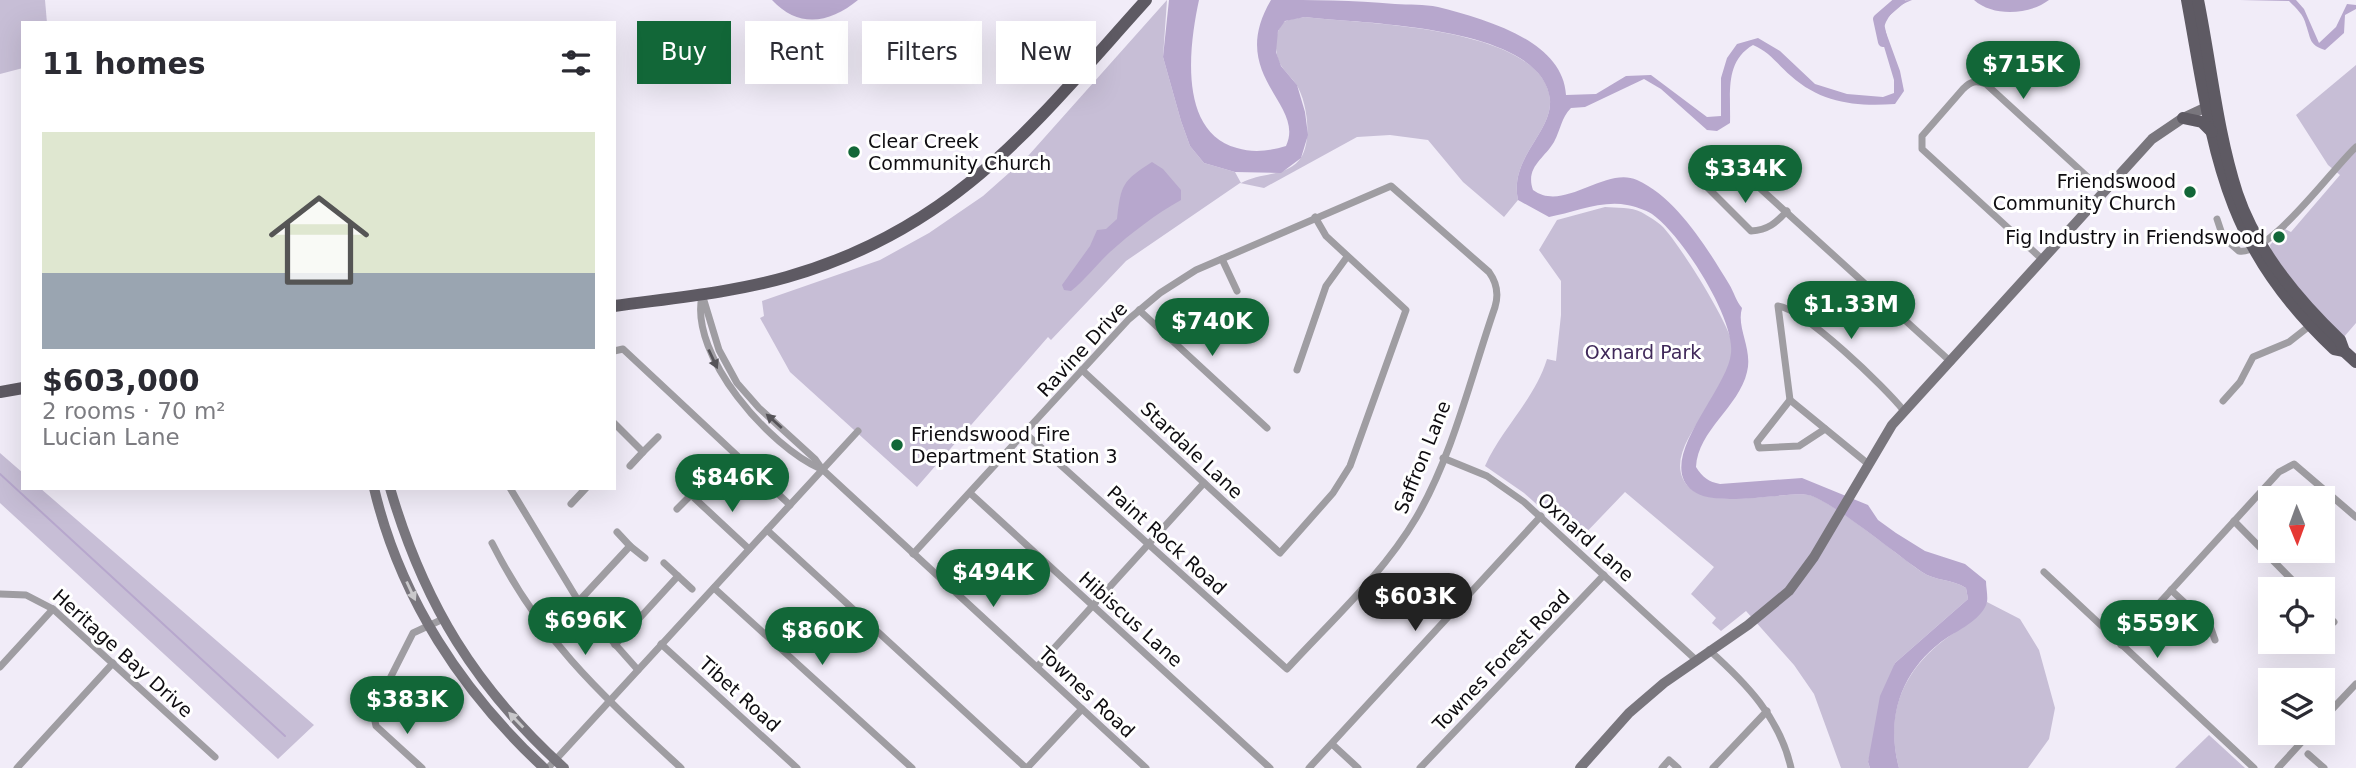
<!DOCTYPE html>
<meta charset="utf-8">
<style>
:root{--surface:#fff;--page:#f7f7f7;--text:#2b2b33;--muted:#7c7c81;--accent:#126738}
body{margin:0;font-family:"DejaVu Sans",sans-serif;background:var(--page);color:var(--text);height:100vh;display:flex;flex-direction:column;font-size:26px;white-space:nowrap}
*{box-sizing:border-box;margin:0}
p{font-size:23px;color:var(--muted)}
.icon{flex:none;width:38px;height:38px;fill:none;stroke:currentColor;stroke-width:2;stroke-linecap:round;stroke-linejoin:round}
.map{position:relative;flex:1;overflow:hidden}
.side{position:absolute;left:21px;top:21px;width:595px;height:469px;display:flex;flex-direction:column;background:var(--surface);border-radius:0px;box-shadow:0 7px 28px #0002}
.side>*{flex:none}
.guide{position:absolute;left:637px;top:21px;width:665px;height:63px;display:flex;gap:14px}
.needle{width:46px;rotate:179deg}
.controls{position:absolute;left:2258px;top:486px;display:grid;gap:14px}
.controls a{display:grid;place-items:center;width:77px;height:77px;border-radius:0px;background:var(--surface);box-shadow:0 7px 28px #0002;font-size:35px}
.price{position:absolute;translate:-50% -60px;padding:0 16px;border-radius:24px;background:var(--accent);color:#fff;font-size:23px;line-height:46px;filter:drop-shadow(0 2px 4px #0008)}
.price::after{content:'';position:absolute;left:50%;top:42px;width:21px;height:16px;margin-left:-10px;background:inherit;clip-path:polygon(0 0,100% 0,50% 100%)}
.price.selected{background:#222;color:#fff}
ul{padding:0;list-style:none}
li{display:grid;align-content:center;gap:14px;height:371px;padding:0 21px}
li span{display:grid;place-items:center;height:217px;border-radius:0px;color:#555}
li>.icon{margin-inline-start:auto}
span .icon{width:126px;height:126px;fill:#fffc;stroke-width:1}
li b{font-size:30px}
h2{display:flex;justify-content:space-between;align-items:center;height:84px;padding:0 21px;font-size:30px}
.pill{padding:0 24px;border-radius:0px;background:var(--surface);box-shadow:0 7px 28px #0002;font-size:24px;line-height:63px}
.pill.selected{background:var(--accent);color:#fff}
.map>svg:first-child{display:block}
</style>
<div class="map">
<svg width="2356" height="768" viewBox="0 0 2356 768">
<rect width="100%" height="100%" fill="#f1ecf8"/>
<g fill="#c7bed6">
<polygon points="0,0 45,0 47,23 23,23 23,68 0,74"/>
<path d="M1167,0L1163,57L1181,121L1190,146L1204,163L1235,172L1241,183C1261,172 1290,177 1302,156C1312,137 1307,101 1296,84C1292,78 1286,73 1282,67C1274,56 1273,32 1284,22C1289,19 1299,18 1305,17C1360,24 1544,25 1550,100C1552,133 1509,158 1518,200L1504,217L1463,182L1428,140L1390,135L1357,137L1264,188L1240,183L1126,261L1051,340L1048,337L917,487L790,372L760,318L764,316L762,301L880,260L929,233L983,196L1028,156Z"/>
<polygon points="2356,65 2356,323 2343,338 2318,314 2271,251 2270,245 2285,229 2291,232 2340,175 2328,165 2296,115"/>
<path d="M1605,207C1616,208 1632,207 1641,212C1648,216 1657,221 1663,227C1680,245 1732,327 1734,350C1738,389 1665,440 1683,479C1699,514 1778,491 1809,495C1828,498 1900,557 1922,572C1935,581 1952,579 1966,588L1968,599L1895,663L1868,762L1870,768H1841L1814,694L1794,665L1746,611L1721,631L1712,623L1716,618L1691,594L1714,567L1625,492L1578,541L1524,493L1485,466C1502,428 1535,399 1547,359L1556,361L1561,315V281L1539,250L1557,220Z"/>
<polygon points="0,453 23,473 23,488 40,488 314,725 278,759 0,503"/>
<path d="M1987,602L2020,619L2039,650L2055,708L2049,739L2028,768H1899C1885,716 1901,673 1944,640C1960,628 1976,620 1987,602Z"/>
<polygon points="2209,735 2245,768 2175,768"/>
</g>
<g fill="#b7a7cd">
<path d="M772,0H858C830,23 799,29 772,0Z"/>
<path d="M1169,0H1199C1189,46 1178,132 1237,148C1253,153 1270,151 1286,146C1306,103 1226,76 1271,0C1313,0 1353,0 1395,4C1409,5 1424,4 1438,7C1484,19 1563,40 1566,95L1596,94L1626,76L1651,75L1707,117L1721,116V78L1727,58L1737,44L1758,38L1780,51L1815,84L1847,94L1883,97L1894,93V80L1877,23C1884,8 1895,0 1912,0C1897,6 1889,13 1884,27L1900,71L1904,91L1895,104C1857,107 1821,103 1791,76C1778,65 1770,52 1753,45C1724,62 1731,94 1730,123L1717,131L1707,130L1661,89L1644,79L1585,107L1571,108C1561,118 1561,129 1554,142C1544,159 1525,167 1533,190C1564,213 1605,166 1637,180C1677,198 1707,248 1729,284C1734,292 1736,301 1742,308C1736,328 1753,349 1747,372C1739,407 1698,430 1696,467C1702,477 1709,482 1720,484L1802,478L1868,505L1878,520L1896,533L1925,551L1965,564L1986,581C1986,587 1988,596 1987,602C1983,618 1961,629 1948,637C1902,668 1885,716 1899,768H1870L1868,762L1880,696L1895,663L1968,599L1966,588C1952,579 1935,581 1922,572C1901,558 1828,498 1808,495C1781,492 1715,508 1693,491C1653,461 1728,390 1731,353C1735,318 1681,234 1652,214C1646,210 1634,206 1627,205C1601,200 1573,213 1549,217L1518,200C1509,158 1552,133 1550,100C1543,24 1360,24 1305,17L1285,21L1278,31L1276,52L1281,66L1297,85L1305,112L1308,135L1301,158L1281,173L1235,172L1204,163L1190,146L1181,121L1163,57Z"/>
<path d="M1974,0H2049C2029,15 1993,17 1974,0Z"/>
<path d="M2240,0H2296L2304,9L2319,43L2336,27L2347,4L2356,5V9L2345,15L2344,33L2325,50C2309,45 2311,39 2306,25C2304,15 2296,8 2289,1Z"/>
<path d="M1152,162L1163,169L1181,190V200C1156,214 1131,233 1110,252C1096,265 1086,279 1071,291L1064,290L1062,285L1090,246L1097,230L1106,229L1117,219C1121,185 1122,181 1152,162Z"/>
</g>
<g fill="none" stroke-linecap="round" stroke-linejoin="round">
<polyline stroke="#b7a7cd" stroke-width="2" points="0,474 285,736"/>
<polyline stroke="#b7a7cd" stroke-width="10" points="1883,42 1878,19 1900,0"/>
<g stroke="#9f9da2" stroke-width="7">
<polyline points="1719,151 1951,362"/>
<path d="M1705,185L1751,231C1768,230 1776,223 1787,211"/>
<path d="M2217,219L2223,237L2239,251C2270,256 2332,169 2356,147"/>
<polyline points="1222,259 1237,291"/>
<path d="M2043,260L1922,149V136L1963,89C1971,81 1976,80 1986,84L2104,192"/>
<polyline points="702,294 719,350 737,383 759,408 815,459 822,469 1146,768"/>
<path d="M702,296C689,356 770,447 821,469"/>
<polyline points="1139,310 1267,428"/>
<polyline points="614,351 623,349 790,505"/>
<polyline points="1082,370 1280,553 1333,493 1350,466 1406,310 1326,236 1315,217"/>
<polyline points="1297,370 1326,286 1347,257"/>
<polyline points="1790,400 1757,442 1759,448 1799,446 1825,429"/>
<polyline points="2223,401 2240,382 2253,357 2289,342 2312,324"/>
<polyline points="614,423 643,452 630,466"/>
<polyline points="643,452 658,437"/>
<polyline points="1443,458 1487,476 1524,502 1695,659"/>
<path d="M1867,463L1790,400L1778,306C1804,309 1885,387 1904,411"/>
<polyline points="706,479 691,495 749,549"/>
<polyline points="510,488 582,607 638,670"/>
<polyline points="970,493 1270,768"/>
<polyline points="571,504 586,488"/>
<polyline points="677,509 691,495"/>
<polyline points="2234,521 2302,590"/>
<polyline points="767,530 1026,768"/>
<polyline points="617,532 630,546"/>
<path d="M492,543C542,642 601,694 681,768"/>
<path d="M913,554L1129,319L1160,293L1196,270L1391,186L1489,272C1497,283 1499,294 1495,307C1471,376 1453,455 1416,518C1383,574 1331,621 1287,669L1025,433"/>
<polyline points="664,563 678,576"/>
<polyline points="2044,572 2254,768"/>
<polyline points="714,588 912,768"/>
<polyline points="2171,590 2210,626 2215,640"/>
<polyline points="0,594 26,595 53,609 215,757"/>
<polyline points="578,602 630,546 645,558"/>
<polyline points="2322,610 2334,622"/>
<polyline points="661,644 797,768"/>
<polyline points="615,645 678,576 692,589"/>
<polyline points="2121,645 2279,472 2294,464 2356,517"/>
<path d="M1709,650C1746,683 1780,718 1791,768"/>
<polyline points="0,667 53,609"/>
<polyline points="1037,667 1204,483"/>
<polyline points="2322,720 2356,684"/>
<polyline points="1332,744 1358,768"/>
<polyline points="2308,754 2324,768"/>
<polyline points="17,768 113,663"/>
<polyline points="422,768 376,726 373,712 413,633 441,620"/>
<polyline points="548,768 858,431"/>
<polyline points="1027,768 1082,709"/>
<polyline points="1309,768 1541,516"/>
<polyline points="1420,768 1604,575"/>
<polyline points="1662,768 1669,760 1678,768"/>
<polyline points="1713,768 1767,711"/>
<polyline points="2278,768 2310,733"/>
</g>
<g stroke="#79767d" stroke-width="10">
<path d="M374,488C400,598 462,692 544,768"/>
<path d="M390,488C424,604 475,687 564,768"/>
<polyline points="1580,768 1629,713 1664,683 1748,625 1789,591 1814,557 1892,425 2152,139 2183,118 2213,104"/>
</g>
<g stroke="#5e5a63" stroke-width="12">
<path d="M2187,0C2214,147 2219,240 2334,349L2344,351"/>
<path d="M2198,0C2211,64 2217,131 2237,193C2256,250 2297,299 2340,340L2344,351L2356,362"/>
<polyline points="2183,118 2202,122 2212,132"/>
<path d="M614,306C672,298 731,293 787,277C956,229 1034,124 1146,0"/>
<polyline points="0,392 23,388"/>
</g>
</g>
<defs><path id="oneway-solid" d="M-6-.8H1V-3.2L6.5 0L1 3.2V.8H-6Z" transform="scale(1.75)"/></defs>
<g fill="#565459">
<use href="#oneway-solid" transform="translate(713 359) rotate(65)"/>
<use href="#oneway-solid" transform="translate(774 421) rotate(-138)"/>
</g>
<g fill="#c9c8cb">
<use href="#oneway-solid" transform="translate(411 591) rotate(65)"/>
<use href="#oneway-solid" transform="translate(516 720) rotate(-134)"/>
</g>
<g fill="#126738" stroke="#fff" stroke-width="2.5">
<circle cx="854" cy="152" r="7"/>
<circle cx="2190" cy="192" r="7"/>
<circle cx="2279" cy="237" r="7"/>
<circle cx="897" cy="445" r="7"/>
</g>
<g text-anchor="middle" stroke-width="6" stroke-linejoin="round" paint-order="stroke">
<g font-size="19" fill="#0e0c10" stroke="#fff" text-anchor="start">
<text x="868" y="148">Clear Creek<tspan x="868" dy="22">Community Church</tspan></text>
<text x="2176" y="188" text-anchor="end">Friendswood<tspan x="2176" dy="22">Community Church</tspan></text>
<text x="2265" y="244" text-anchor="end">Fig Industry in Friendswood</text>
<text x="911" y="441">Friendswood Fire<tspan x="911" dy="22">Department Station 3</tspan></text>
</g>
<g font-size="19" fill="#0e0c10" stroke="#fff">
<text transform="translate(1082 349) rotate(-47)" y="7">Ravine Drive</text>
<text transform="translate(1192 450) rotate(43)" y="7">Stardale Lane</text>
<text transform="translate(1422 457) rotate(-68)" y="7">Saffron Lane</text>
<text transform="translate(1586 537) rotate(42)" y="7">Oxnard Lane</text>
<text transform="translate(1167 540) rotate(42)" y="7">Paint Rock Road</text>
<text transform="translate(1131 619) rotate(42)" y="7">Hibiscus Lane</text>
<text transform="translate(123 653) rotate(42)" y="7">Heritage Bay Drive</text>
<text transform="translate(1501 660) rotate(-46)" y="7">Townes Forest Road</text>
<text transform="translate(1087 692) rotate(43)" y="7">Townes Road</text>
<text transform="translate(740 694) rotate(42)" y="7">Tibet Road</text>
</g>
<g font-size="19" fill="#40295a" stroke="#fff">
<text x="1643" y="359">Oxnard Park</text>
</g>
</g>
</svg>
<div class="controls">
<a><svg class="needle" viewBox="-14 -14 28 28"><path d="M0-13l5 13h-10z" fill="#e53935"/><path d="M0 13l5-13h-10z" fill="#7c7c81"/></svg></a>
<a><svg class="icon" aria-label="locate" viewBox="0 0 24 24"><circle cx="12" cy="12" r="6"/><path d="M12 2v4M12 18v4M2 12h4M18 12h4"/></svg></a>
<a><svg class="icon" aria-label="layers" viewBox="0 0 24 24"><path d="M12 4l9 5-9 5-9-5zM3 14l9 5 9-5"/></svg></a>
</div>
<b class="price" style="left:2023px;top:101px">$715K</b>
<b class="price" style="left:1745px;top:205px">$334K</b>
<b class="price" style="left:1851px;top:341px">$1.33M</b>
<b class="price" style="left:1212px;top:358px">$740K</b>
<b class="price" style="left:732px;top:514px">$846K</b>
<b class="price" style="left:993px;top:609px">$494K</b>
<b class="price selected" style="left:1415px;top:633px">$603K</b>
<b class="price" style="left:585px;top:657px">$696K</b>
<b class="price" style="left:2157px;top:660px">$559K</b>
<b class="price" style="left:822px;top:667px">$860K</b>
<b class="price" style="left:407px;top:736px">$383K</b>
<div class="guide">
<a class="pill selected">Buy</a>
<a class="pill">Rent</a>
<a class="pill">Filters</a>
<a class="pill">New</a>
</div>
<section class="side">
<h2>11 homes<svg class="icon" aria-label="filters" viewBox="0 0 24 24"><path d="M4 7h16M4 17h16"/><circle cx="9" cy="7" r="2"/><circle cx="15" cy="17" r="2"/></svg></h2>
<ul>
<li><span style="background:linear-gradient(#dfe7d0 65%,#9aa5b1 0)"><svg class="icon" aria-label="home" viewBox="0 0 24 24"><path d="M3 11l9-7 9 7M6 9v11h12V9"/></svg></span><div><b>$603,000</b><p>2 rooms · 70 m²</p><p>Lucian Lane</p></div></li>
</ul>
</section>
</div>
